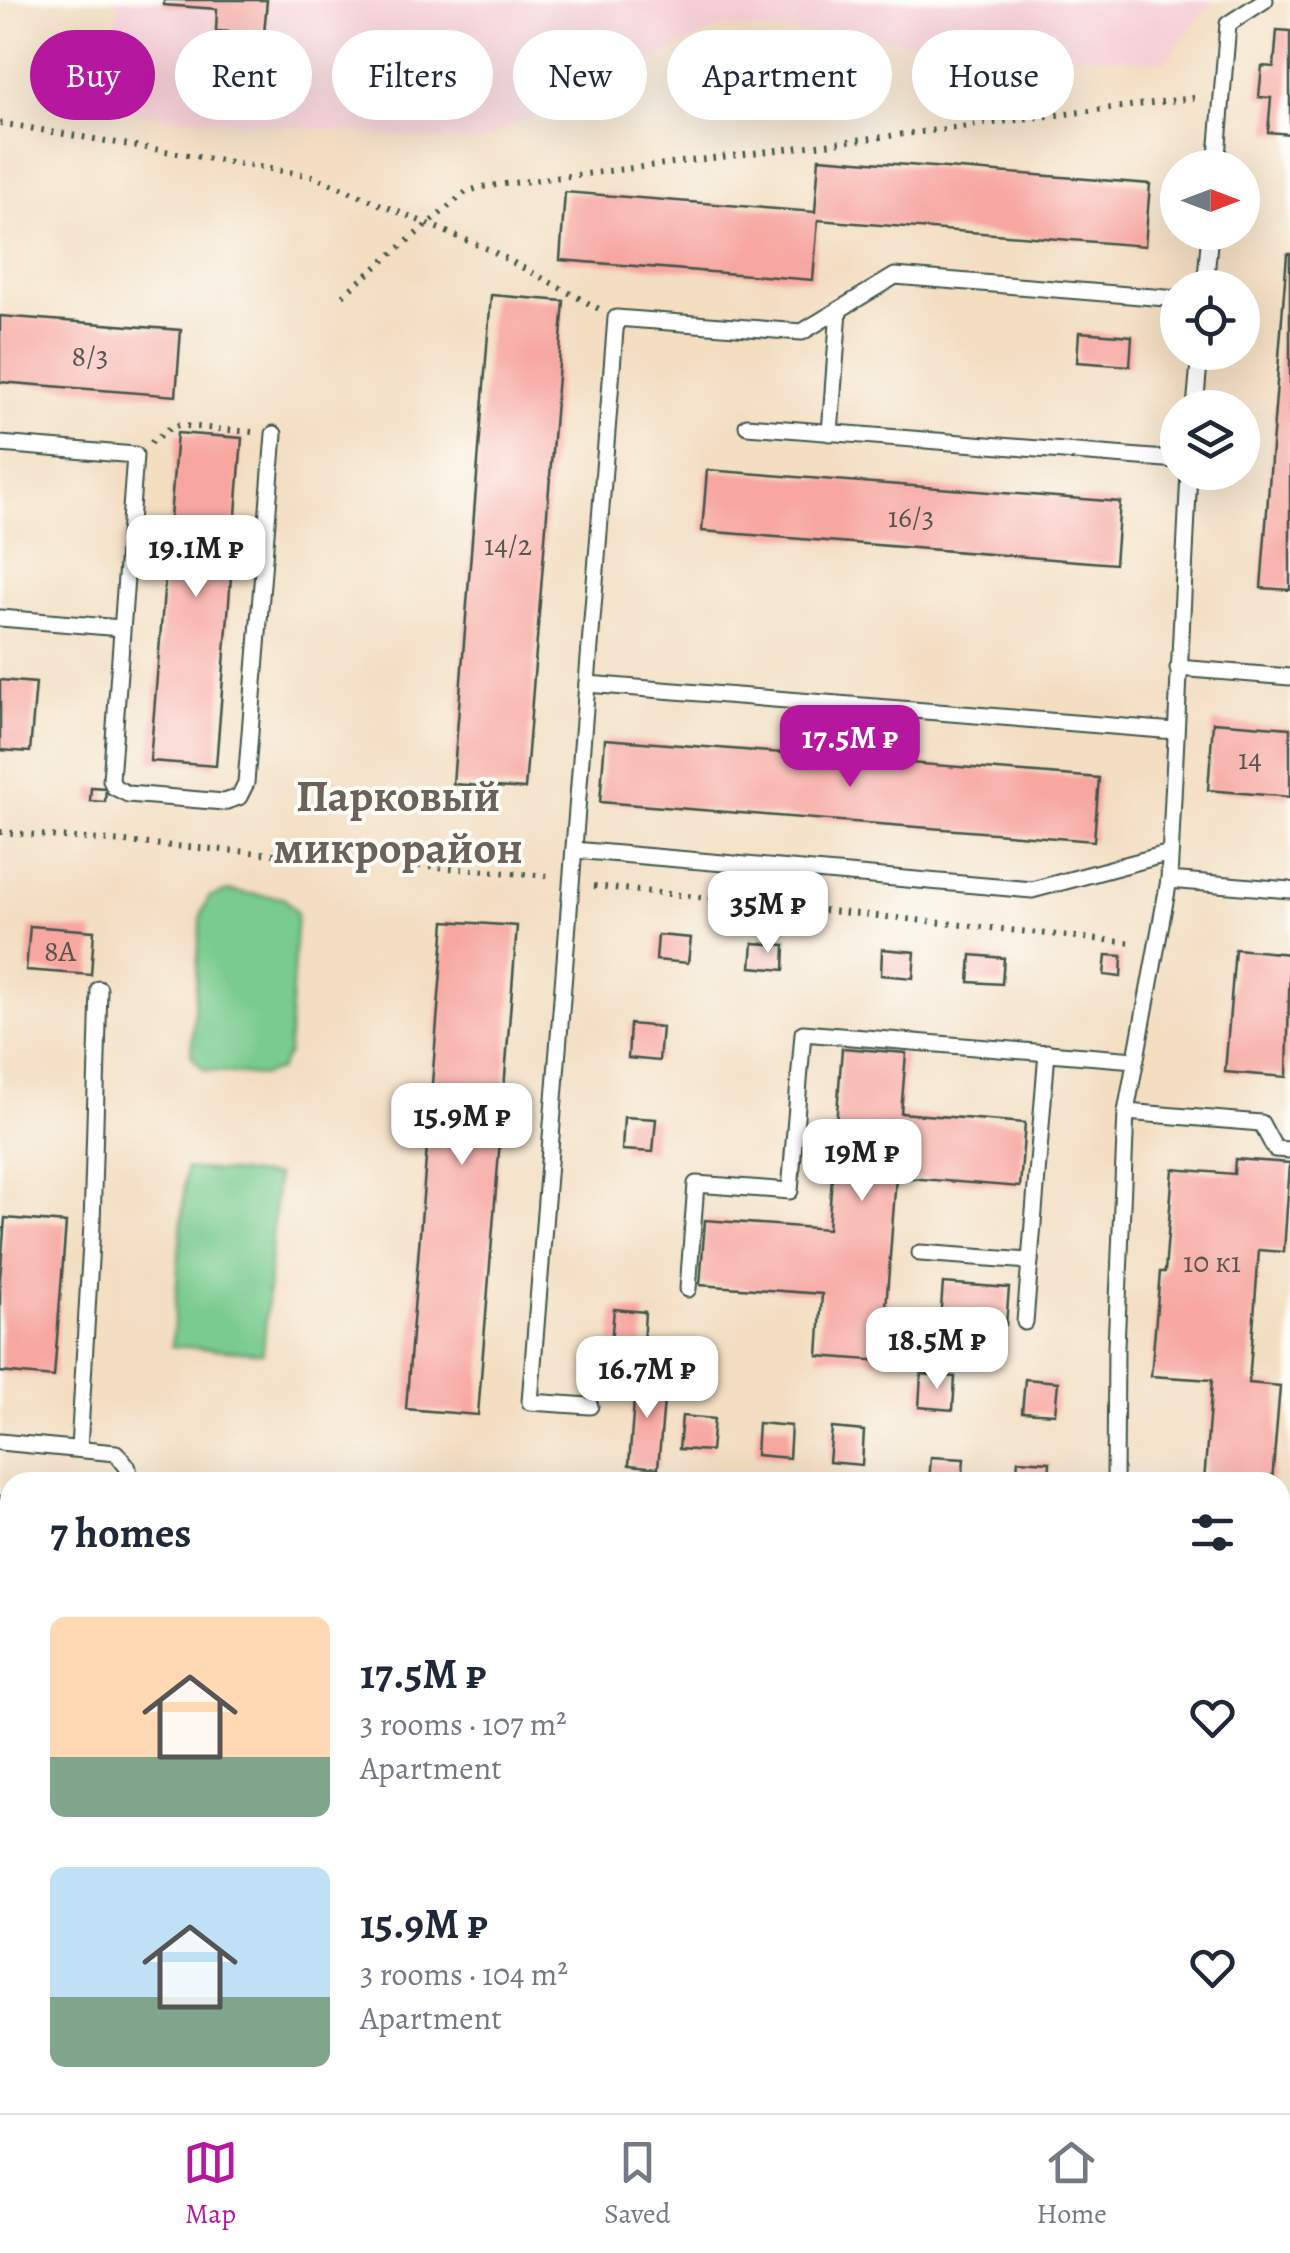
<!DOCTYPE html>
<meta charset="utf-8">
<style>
:root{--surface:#fff;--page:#f2f2f3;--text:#1f2937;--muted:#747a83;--line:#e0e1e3;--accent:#b5179e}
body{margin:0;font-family:Alegreya,serif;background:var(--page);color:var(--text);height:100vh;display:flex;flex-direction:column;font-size:38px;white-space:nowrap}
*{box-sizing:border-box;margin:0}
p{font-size:32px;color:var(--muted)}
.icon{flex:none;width:55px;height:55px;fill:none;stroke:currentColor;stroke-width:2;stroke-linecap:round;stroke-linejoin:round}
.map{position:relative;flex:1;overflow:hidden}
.drawer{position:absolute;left:0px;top:1472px;width:1290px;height:642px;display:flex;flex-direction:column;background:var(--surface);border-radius:30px 30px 0 0;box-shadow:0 10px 40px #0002}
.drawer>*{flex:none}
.banner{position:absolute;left:30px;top:30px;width:1230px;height:90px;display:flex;gap:20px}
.needle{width:65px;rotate:90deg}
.fabs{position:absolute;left:1160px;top:150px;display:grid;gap:20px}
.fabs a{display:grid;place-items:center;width:100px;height:100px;border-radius:50%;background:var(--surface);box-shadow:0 10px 40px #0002;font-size:50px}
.price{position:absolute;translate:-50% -85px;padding:0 22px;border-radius:20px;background:#fff;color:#222;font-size:32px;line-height:65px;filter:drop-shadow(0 2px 5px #0008)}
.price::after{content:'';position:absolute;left:50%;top:60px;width:30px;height:22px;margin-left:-15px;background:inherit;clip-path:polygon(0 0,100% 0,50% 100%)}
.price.on{background:var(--accent);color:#fff}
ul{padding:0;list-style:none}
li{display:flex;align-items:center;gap:30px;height:250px;padding:0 50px}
li span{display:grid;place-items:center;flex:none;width:280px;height:200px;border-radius:15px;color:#555}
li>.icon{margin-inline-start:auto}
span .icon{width:120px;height:120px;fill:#fffc;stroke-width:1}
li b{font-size:42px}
h2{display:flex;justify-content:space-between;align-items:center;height:120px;padding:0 50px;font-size:42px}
.chip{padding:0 35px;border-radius:45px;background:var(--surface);box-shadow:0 10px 40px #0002;font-size:35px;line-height:90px}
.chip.on{background:var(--accent);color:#fff}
.dock{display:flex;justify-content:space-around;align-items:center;height:140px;border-top:2px solid var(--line);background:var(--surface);font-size:28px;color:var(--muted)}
.dock a{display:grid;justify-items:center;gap:5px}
.dock .on{color:var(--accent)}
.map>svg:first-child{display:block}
</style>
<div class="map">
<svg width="1290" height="2113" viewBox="0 0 1290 2113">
<rect width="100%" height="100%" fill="#fdfcf7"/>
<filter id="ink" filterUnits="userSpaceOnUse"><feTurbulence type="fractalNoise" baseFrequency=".01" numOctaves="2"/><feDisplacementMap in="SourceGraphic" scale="20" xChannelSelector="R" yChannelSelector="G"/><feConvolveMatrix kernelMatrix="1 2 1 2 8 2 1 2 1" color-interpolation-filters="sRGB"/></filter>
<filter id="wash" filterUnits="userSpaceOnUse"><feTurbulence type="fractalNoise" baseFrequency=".0048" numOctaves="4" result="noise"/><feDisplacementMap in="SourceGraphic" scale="40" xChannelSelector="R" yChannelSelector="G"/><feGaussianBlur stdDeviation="2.25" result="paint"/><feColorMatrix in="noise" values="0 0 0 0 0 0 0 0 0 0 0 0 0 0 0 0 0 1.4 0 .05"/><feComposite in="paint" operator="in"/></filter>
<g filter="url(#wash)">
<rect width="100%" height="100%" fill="#f3dec2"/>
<polygon fill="#f6cfd6" points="118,0 1213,0 1165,62 722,27 477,143 109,111"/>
<g fill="#79cb8e" stroke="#4c8461" stroke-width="2.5">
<polygon points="228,891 284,898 297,913 288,1053 279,1070 260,1076 204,1070 191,1055 201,915 209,897"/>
<polygon points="186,1168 277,1176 263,1353 172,1346"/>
</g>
<g id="blocks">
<g fill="#f7a6a0">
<polygon points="164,0 267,0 264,34 216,31 217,9 164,5"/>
<polygon points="1277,30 1290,31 1290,134 1268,132 1271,98 1259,97 1262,66 1274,67"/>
<polygon points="819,158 1150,184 1145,246 818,220 813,280 560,260 565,192 815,212"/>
<polygon points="1287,254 1290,254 1290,590 1261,588"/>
<polygon points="491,295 564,301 525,789 453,784"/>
<polygon points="0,316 181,330 176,396 0,382"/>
<polygon points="1079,332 1132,336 1130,366 1077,362"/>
<polygon points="177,433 242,438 216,766 150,761"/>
<polygon points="707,470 1120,502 1115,564 702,531"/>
<polygon points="0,680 36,683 30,752 0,750"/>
<polygon points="1213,722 1290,728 1290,797 1208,790"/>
<polygon points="605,739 1099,778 1094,841 600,802"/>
<polygon points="91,787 106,788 105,802 90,801"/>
<polygon points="445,921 517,926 478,1415 406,1409"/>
<polygon points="30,926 94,931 91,975 26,970"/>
<polygon points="658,935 691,938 688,963 656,960"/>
<polygon points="753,943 785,945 784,970 751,967"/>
<polygon points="882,949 915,952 913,978 881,975"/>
<polygon points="1235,949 1290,954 1287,1077 1225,1072"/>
<polygon points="971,955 1004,958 1002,984 969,982"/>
<polygon points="1106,955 1122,956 1121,977 1104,975"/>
<polygon points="630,1024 662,1027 659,1061 628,1058"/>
<polygon points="842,1048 906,1053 901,1113 1025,1123 1020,1187 896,1177 882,1361 818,1356 822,1294 700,1285 705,1220 828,1229"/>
<polygon points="624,1117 656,1119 653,1152 622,1150"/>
<polygon points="1235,1159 1290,1163 1284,1252 1259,1250 1249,1383 1280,1386 1272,1482 1204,1482 1212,1380 1151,1376 1160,1272 1165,1272 1173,1169 1234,1174"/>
<polygon points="5,1218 66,1223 54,1377 0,1372 0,1278"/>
<polygon points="943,1283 1009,1288 1006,1325 940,1320"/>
<polygon points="614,1309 645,1312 643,1345 611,1343"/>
<polygon points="921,1374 955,1377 953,1410 919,1407"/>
<polygon points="636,1375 666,1378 658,1468 629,1465"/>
<polygon points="1025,1379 1058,1382 1055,1414 1022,1412"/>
<polygon points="682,1416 714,1419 711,1451 679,1449"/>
<polygon points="758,1423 791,1426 789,1458 756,1455"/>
<polygon points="832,1428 864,1431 862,1465 829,1462"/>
<polygon points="931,1457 964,1459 962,1482 929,1482"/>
<polygon points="1018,1460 1050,1462 1049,1482 1016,1482"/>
<polygon points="0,1496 10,1497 10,1563 0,1562"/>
<polygon points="0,1853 10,1854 10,1921 0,1921"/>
<polygon points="1280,1976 1290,1977 1290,2046 1280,2045"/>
</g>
</g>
</g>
<g filter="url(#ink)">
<use href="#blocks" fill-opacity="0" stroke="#3f5549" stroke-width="2.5"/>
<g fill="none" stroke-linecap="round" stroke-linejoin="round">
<g stroke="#3f5549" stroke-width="19">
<g id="lane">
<polyline points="1216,168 1228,24 1265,0"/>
<polyline points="1205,288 1210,232"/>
<polyline points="1195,408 1200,352"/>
<polyline points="747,426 1178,460"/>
<polyline points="830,433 839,310"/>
<polyline points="0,444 135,455 111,780 114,787 128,794 224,802 239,797 246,783 274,434"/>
<polyline points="0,618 121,628"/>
<polyline points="1178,668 1290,677"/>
<polyline points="587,684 1175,731"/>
<polyline points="574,850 1032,890 1170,853"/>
<polyline points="1169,880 1290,890"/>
<polyline points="1126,1112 1261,1123 1275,1149 1290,1150"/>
<polyline points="920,1253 1030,1261"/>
<polyline points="688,1289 696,1184 790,1191 803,1033 1135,1060"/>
<polyline points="1025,1322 1047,1052"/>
<polyline points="590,1406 530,1402 616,318 802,332 895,276 1178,299"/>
<polyline points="0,1442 116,1453 128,1468 129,1482"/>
<polyline points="79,1449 92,1225 99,989"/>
<polyline points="1115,1482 1116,1347 1126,1112 1169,880 1189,472"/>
<polyline points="0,1781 10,1782"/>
<polyline points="1280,1901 1290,1902"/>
<polyline points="81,2113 82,2105"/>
<polyline points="502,2113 503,2105"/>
<polyline points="1012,2113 1012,2105"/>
</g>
</g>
<g stroke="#3f5549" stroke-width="6" stroke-dasharray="2.5 8" stroke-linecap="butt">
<polyline points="0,123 312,176 490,250 599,309"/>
<polyline points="343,295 466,192 481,187 1201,97"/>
<polyline points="151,443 174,425 253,432"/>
<polyline points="0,832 548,876"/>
<polyline points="594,886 1133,943"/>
<polyline points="0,1602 10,1603"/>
<polyline points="0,2069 10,2078"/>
<polyline points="0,2103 10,2104"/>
<polyline points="31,2105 62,2107"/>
<polyline points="1155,2105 1163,2113"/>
<polyline points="104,2110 148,2113"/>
<polyline points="720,2113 720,2105"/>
</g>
<use href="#lane" stroke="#fff" stroke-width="15"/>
</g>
</g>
<g text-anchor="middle" stroke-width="8" stroke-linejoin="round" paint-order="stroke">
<g font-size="30" fill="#55574f">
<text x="90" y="366">8/3</text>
<text x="911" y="527">16/3</text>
<text x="508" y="555">14/2</text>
<text x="1250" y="769">14</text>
<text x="60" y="961">8А</text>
<text x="1212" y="1272">10 к1</text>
</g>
<g font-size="45" font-weight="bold" fill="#6b625a" stroke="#fdfcf7">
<text x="398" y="811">Парковый<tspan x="398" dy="52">микрорайон</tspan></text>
</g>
</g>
</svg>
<div class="fabs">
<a><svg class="needle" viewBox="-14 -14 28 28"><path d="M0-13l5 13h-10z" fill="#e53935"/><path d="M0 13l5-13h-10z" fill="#747a83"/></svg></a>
<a><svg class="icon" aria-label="locate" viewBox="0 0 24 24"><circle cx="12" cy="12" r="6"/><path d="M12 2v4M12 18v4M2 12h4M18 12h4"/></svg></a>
<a><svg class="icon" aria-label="layers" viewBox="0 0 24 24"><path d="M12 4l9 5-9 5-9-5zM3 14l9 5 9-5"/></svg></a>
</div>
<b class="price" style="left:196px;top:600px">19.1M ₽</b>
<b class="price on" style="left:850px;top:790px">17.5M ₽</b>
<b class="price" style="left:768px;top:956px">35M ₽</b>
<b class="price" style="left:462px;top:1168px">15.9M ₽</b>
<b class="price" style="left:862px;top:1204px">19M ₽</b>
<b class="price" style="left:937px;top:1392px">18.5M ₽</b>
<b class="price" style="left:647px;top:1421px">16.7M ₽</b>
<div class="banner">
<a class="chip on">Buy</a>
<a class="chip">Rent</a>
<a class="chip">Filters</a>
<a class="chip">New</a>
<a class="chip">Apartment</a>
<a class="chip">House</a>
</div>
<section class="drawer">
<h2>7 homes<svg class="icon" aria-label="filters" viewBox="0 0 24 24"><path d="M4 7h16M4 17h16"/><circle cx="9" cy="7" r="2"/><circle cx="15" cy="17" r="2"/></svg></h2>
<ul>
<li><span style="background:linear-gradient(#ffd9b3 70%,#7fa58c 0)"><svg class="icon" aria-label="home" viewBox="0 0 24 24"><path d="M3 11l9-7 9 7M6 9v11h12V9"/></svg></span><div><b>17.5M ₽</b><p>3 rooms · 107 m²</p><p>Apartment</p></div><svg class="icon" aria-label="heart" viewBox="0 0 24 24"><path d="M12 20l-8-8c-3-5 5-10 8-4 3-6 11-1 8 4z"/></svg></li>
<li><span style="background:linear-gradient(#bfe0f5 65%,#7fa58c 0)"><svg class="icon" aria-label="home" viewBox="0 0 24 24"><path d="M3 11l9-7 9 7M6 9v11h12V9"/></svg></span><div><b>15.9M ₽</b><p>3 rooms · 104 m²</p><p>Apartment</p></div><svg class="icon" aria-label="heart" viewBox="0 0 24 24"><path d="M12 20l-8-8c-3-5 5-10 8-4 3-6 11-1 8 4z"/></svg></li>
</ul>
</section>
</div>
<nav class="dock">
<a class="on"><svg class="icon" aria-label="map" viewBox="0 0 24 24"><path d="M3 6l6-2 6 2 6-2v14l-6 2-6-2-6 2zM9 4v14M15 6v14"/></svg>Map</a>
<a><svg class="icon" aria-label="saved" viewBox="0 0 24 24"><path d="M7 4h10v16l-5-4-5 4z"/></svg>Saved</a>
<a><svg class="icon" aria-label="home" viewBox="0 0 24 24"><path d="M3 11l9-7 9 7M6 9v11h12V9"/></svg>Home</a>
</nav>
